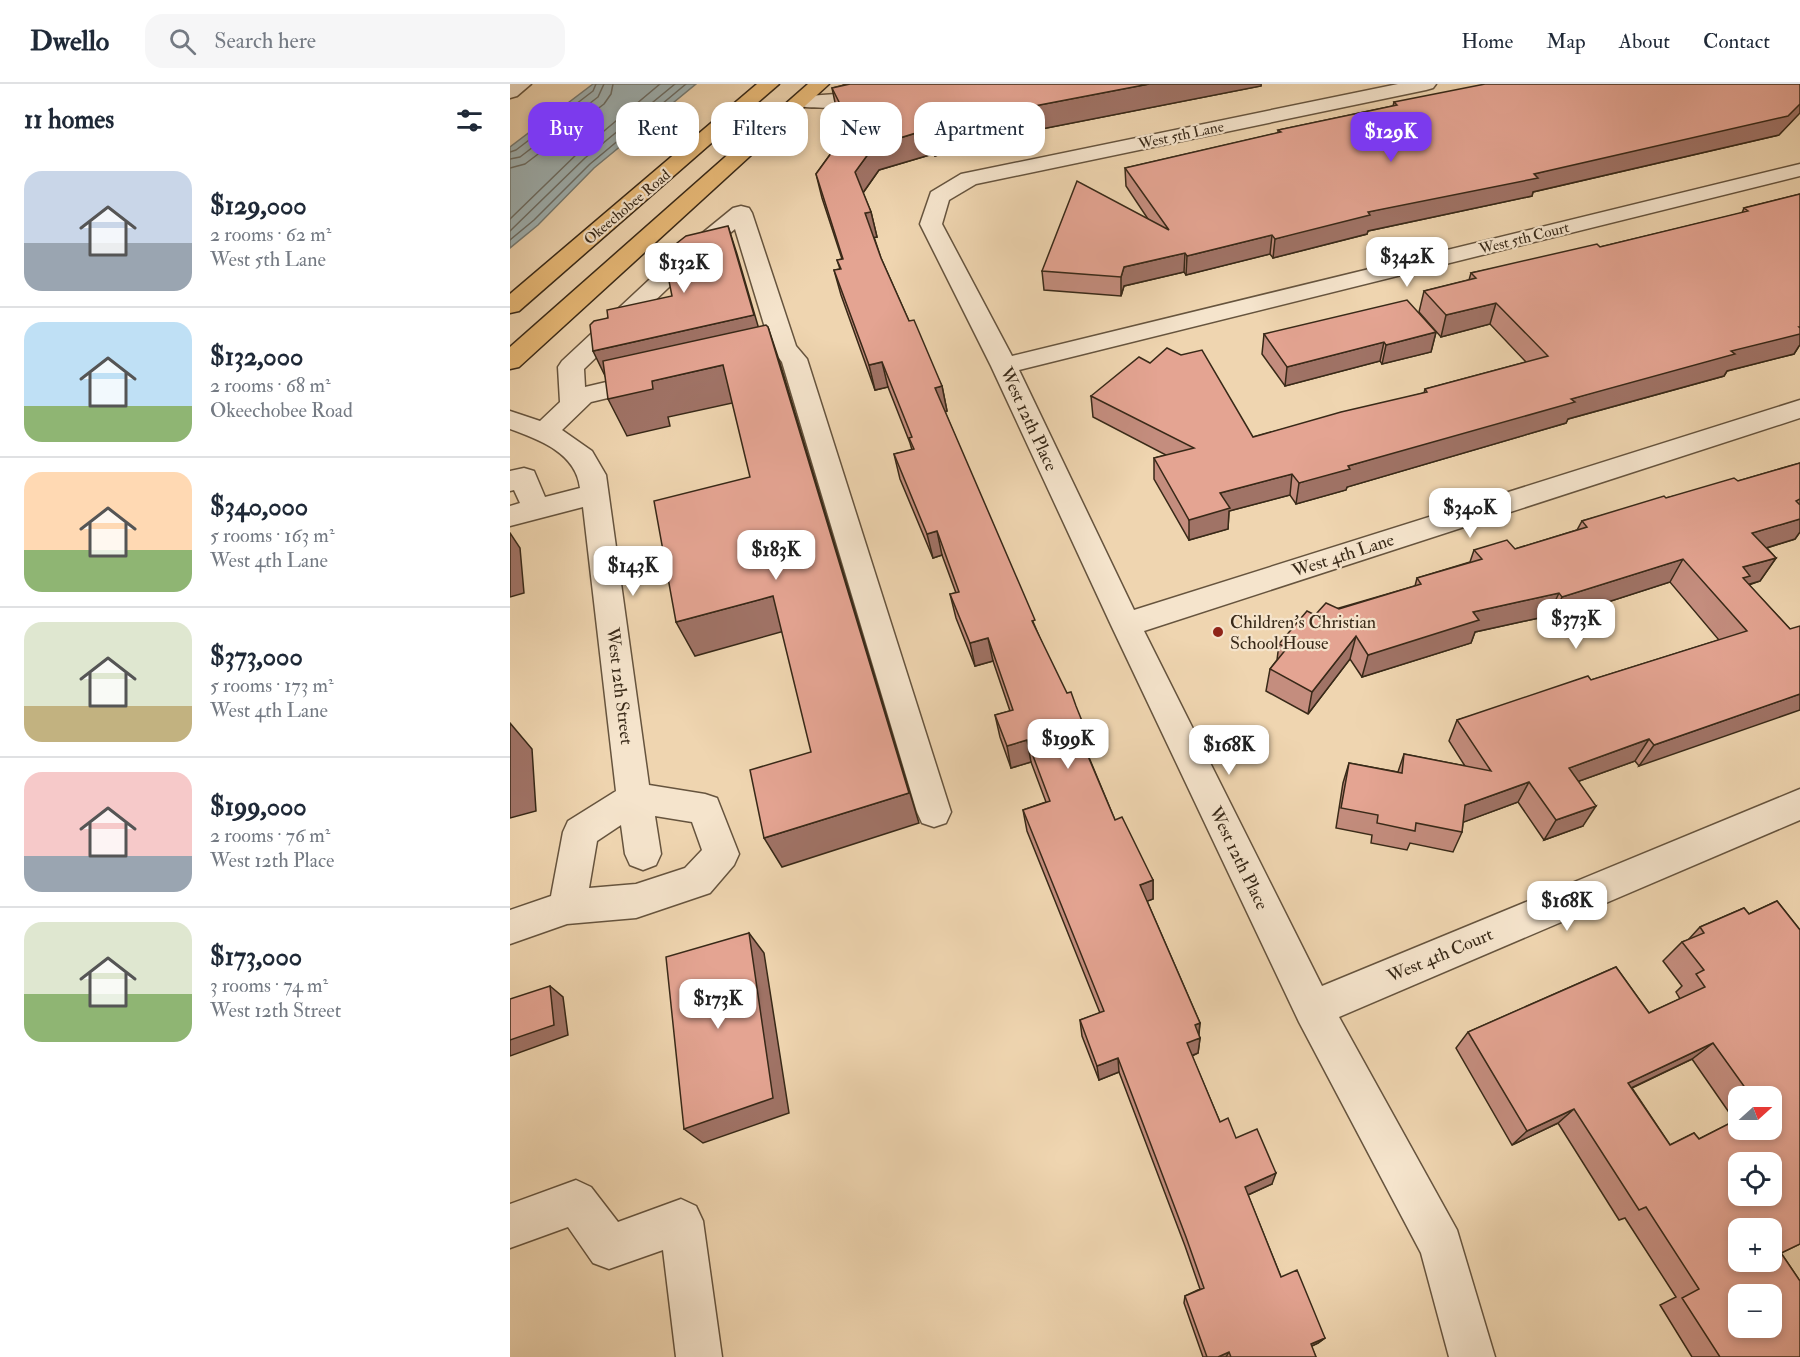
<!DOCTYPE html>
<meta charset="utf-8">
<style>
:root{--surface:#fff;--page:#f6f6f7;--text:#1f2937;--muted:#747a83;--line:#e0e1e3;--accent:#7c3aed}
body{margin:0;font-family:"IM FELL Double Pica",serif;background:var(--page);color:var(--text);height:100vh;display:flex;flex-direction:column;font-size:22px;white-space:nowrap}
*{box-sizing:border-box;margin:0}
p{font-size:20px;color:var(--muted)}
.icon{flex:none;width:33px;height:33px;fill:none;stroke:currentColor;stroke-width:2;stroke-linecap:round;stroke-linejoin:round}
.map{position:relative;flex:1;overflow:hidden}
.side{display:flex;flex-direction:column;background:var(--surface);width:510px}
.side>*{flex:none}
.guide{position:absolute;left:18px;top:18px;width:570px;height:54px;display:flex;gap:12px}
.needle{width:39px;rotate:69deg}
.controls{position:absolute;left:1218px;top:1002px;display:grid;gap:12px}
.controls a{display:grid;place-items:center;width:54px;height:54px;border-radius:12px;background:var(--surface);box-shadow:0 3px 9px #0003;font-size:30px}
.price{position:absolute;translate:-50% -51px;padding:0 14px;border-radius:12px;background:#fff;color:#222;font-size:20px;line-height:39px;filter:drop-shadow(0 2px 3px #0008)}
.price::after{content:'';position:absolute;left:50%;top:36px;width:18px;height:14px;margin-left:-9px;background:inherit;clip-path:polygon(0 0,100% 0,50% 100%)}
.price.on{background:var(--accent);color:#fff}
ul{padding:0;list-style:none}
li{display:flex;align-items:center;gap:18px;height:150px;padding:0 24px}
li+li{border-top:2px solid var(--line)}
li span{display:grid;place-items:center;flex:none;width:168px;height:120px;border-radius:18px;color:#555}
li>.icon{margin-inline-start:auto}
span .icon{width:72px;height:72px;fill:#fffc;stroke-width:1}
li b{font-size:26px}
h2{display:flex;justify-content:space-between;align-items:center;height:72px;padding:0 24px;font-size:26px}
.tag{padding:0 21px;border-radius:18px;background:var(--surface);box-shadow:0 3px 9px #0003;font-size:21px;line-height:54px}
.tag.on{background:var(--accent);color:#fff}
header{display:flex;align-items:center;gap:36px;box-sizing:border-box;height:84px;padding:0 30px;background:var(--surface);border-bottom:2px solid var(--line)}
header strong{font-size:28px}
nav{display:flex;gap:33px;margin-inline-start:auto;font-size:21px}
.search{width:420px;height:54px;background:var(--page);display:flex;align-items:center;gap:15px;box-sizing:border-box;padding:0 21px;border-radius:18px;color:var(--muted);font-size:22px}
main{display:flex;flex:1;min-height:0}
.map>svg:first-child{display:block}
</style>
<header>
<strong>Dwello</strong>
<div class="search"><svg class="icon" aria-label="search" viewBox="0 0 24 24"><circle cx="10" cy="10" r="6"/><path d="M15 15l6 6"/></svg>Search here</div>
<nav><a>Home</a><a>Map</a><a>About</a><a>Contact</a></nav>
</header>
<main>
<section class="side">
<h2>11 homes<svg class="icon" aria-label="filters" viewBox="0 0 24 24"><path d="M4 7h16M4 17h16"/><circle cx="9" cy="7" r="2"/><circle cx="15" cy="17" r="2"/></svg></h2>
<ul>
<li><span style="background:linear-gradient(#c9d6e8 60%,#9aa5b1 0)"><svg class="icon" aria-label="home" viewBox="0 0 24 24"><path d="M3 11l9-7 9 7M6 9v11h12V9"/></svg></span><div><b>$129,000</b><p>2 rooms · 62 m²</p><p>West 5th Lane</p></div></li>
<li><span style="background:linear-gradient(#bfe0f5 70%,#8fb573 0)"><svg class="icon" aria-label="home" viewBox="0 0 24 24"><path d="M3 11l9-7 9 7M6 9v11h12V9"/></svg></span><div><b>$132,000</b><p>2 rooms · 68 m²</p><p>Okeechobee Road</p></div></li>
<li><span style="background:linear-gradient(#ffd9b3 65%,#8fb573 0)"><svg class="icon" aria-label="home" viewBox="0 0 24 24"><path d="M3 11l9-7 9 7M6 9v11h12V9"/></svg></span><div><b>$340,000</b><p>5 rooms · 163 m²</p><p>West 4th Lane</p></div></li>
<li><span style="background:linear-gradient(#dfe7d0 70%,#c2b280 0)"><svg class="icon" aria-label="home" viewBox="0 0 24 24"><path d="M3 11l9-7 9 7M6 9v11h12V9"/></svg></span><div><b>$373,000</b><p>5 rooms · 173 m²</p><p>West 4th Lane</p></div></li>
<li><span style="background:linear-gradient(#f6c9c9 70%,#9aa5b1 0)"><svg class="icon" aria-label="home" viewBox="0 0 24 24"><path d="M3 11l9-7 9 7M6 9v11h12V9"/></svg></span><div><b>$199,000</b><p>2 rooms · 76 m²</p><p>West 12th Place</p></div></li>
<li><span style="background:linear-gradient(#dfe7d0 60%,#8fb573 0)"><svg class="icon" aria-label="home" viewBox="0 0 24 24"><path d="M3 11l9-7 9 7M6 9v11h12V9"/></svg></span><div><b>$173,000</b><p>3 rooms · 74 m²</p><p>West 12th Street</p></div></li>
</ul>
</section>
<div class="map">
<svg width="1290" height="1273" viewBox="0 0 1290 1273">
<rect width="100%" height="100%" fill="#efd5b0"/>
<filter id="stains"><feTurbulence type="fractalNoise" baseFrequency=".00333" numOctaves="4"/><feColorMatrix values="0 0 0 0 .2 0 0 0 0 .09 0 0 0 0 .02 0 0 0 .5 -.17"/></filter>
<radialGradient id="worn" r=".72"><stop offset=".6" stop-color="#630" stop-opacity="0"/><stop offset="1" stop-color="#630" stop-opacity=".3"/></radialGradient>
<polygon fill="#a0b5b7" stroke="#767d77" stroke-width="1.5" points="83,0 186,0 84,84 28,141 0,164 0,63"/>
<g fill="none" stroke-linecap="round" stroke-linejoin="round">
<g stroke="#6c6f68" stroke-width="1.5">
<polyline points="0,68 6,66 83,7 86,0"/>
<polyline points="0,75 10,73 88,13 94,0"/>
<polyline points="0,84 15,80 94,20 101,10 103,0"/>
<polyline points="0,135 69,68 150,0"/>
<polyline points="0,147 75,74 165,0"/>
<polyline points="0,156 24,136 80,80 176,0"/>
</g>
<g stroke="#66543e" stroke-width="3">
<g id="minor">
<polygon points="0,0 21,0 7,12 0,14"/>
<path d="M335,0H356C351,7 343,17 336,21C327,25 294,24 284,21L281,17L284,13L326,10Z"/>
<polygon points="888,0 926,0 923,4 916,6 466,100 439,116 432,140 502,272 1290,80 1290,92 509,286 624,526 1290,316 1290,334 634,547 812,902 1290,705 1290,736 829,933 947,1146 985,1273 939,1273 911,1169 789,938 601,541 481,282 410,140 421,108 451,90"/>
<path d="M231,122L239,124L242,129L286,262L297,275L441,728L436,739L424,743L412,739L407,728L272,278L269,274L222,285L213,283L209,277L213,271L260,260L225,145L185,178L74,285L75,303L139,288L148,290L152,296L148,302L81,318L52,346L82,367L96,391L139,701L195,710L207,714L229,770L224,781L200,809L126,834L57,840L0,860V826L41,812L53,748L58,737L106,707L73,423L0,442V422L10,419L4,406L0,407V387L14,384L24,387L35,413L70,404C66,369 30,356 0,345V327L30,337L50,318L48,283L52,277L169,168L223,124ZM145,732L182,738L192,766L175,784L126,800L79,804L87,757L111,741L115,770L120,781L133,786L146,781L151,770Z"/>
<polygon points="66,1096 81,1103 108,1138 171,1115 186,1122 193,1137 212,1273 166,1273 153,1166 99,1185 83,1179 58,1143 0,1164 0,1120"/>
</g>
</g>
<g stroke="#382918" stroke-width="3">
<g id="highway">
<polygon points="247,0 269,0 9,227 0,229 0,210"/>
<polygon points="298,0 319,0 9,283 0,285 0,263"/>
</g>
</g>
<use href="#minor" fill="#f5e4cc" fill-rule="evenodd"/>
<use href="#highway" fill="#e8ba78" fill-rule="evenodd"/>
</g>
<g fill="#c48d7e" stroke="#382918" stroke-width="1.5" fill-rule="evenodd">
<polygon points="338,0 751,0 751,2 480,55 425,72 423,70 369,86 353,109 361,128 367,153 364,153 371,174 399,237 432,302 437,327 435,328 574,659 573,659 605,736 643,796 643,815 637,817 690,939 689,951 690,954 688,969 682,972 710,1038 726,1054 762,1100 738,1111 771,1193 815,1254 808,1259 801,1262 806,1273 693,1273 674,1219 675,1212 690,1205 675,1162 609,988 589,996 572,952 570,936 590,929 517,747 513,726 536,718 521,678 501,684 490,653 485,631 500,627 483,577 465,582 446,534 440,510 446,509 432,471 423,474 390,395 384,370 402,366 400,359 378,303 365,306 331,211 324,186 330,185 327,176 332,175 312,114 306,90 337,47 327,28 322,4"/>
<polygon points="884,18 1269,51 1023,108 1022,112 858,147 857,150 763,174 760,170 676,191 674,188 614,202 611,212 534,206 532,187 638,135 616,102 615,84 768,49 768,46 883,22"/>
<polygon points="1290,110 1290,261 1289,262 1284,270 1217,287 1214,292 1058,335 1056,339 837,403 836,406 786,420 780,411 719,427 718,445 679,456 644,395 644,374 656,371 583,333 581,312 743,353 914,309 915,305 1016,278 980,240 931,253 909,228 914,207 959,196 961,189 1090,163 1232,129 1234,124"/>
<polygon points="926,248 921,268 872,280 870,277 775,302 752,270 754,250"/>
<polygon points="1290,379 1290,448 1285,455 1257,464 1266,474 1250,497 1239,501 1280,545 1129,682 1125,677 1069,697 1073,742 1034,756 1008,718 953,738 952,748 943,768 900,759 897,766 861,759 862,751 826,744 833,699 839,679 888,688 894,670 955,682 939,657 947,636 1081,596 1209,556 1160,498 1042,536 1038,532 965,548 961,559 852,593 840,575 798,630 756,607 760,585 767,576 769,560 805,531 905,502 907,494 960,478 964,466 1005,465 1067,446 1072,437 1156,414 1228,397"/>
<path d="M1267,817L1290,846V1160L1271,1169L1290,1197V1273H1182L1150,1221L1166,1213L1115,1134L1109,1136L1048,1039L1002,1061L946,964L958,948L1106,883L1139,929L1170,915L1166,908L1172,902L1153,877L1172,858L1178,856L1190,843L1234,824L1239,830ZM1182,975L1225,1037L1189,1055L1184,1049L1160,1061L1122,1004ZM1228,1012H1262V1046H1228ZM1228,1078H1262V1112H1228ZM1228,1144H1262V1178H1228ZM1228,1210H1262V1244H1228Z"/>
</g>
<g fill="#a07366" stroke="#382918" stroke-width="1.5">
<polygon points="639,0 751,0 751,2 480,55 425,72 421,48 477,31"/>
<polygon points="1290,20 1290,29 1269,51 1023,108 1022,112 858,147 857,150 763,174 765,155 858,128 1024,90"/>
<polygon points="419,45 423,70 369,86 350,113 345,88 364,62"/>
<polygon points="361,128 367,153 360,154 355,129"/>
<polygon points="218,142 227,170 253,259 97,296 83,267 244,231"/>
<polygon points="762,151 760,170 676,191 677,172"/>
<polygon points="675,169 674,188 614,202 611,212 611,193 614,183"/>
<polygon points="986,219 980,240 931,253 936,231"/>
<polygon points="258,243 270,279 409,739 272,783 254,754 399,709"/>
<polygon points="1290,243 1290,261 1289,262 1284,270 1217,287 1214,292 1058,335 1056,339 837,403 836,406 786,420 789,399 838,382 1221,267"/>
<polygon points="926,248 921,268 872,280 876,261"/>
<polygon points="874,258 870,277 775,302 777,283"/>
<polygon points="372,278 378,303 365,306 359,281"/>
<polygon points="213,281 227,318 158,333 160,342 117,352 98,315 142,297"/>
<polygon points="432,302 437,327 430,329 425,304"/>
<polygon points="782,390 780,411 719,427 718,445 679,456 679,436 710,409"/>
<polygon points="1290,435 1290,448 1285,455 1227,473 1242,449"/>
<polygon points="427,447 432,471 423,474 417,450"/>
<polygon points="0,449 10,464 14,509 0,513"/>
<polygon points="1266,474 1250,497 1233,502 1233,483"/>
<polygon points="1173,475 1160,498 1042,536 1052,513"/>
<polygon points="1049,509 1038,532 965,548 961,559 852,593 858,571 963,528"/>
<polygon points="263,512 278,546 185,572 166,538"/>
<polygon points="846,552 840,575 798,630 802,608"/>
<polygon points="478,554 483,577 465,582 460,559"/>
<polygon points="1290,610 1290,626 1129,682 1144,661"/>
<polygon points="572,637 574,659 567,661 564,639"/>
<polygon points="0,639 22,665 26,727 0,734"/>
<polygon points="1139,655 1125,677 1047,705 1059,684"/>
<polygon points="517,656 521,678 501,684 497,662"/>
<polygon points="1019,698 1008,718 946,741 955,721"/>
<polygon points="1086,722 1073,742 1034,756 1046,736"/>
<polygon points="643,796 643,815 630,820 630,801"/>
<polygon points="239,849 254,869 279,1029 193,1059 174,1045"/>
<polygon points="40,902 53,913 58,951 0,972 0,956"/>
<polygon points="690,939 688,955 690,954 688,969 676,974 677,959 685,941"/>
<polygon points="1203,959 1182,975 1100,1014 1118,999"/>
<polygon points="608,974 609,988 589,996 587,982"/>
<polygon points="1064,1025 1048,1039 1002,1061 1017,1047"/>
<polygon points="766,1089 762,1100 731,1114 735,1103"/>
<polygon points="815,1254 808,1259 794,1266 801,1260"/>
<polygon points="719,1268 716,1273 708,1273"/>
</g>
<g fill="#e4a492" stroke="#382918" stroke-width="1.5" fill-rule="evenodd">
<polygon points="340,0 639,0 477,31 421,48 419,45 364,62 345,88 361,128 355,129 371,174 399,237 404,236 432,302 425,304 525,536 522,537 557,609 561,608 566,622 572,637 564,639 605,736 612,733 643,796 630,801 690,939 685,941 690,954 677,959 710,1038 718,1034 726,1054 747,1045 766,1089 735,1103 771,1193 787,1186 815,1254 801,1260 806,1273 721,1273 719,1268 708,1273 697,1273 675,1212 694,1204 676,1153 608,974 587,982 570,936 594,927 513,726 540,717 517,656 497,662 485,631 503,626 478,554 460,559 440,510 449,508 427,447 417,450 384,370 404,365 399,354 402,353 372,278 359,281 324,186 331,185 327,176 333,175 306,90 341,42 322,4"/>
<polygon points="975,0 1290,0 1290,20 1278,32 1024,90 1028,94 858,128 860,131 765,155 762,151 677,172 675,169 614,183 611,193 532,187 567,97 659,146 615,84 771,48 768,46 887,21 884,18"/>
<polygon points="1290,110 1290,243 1289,243 1290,244 1290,250 1221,267 1225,270 1061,315 1065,318 838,382 840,385 789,399 782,390 710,409 720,424 679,436 644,374 684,364 581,312 629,273 640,279 657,264 671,271 692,266 743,353 831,328 917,308 915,305 1038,272 986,219 936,231 914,207 966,194 961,189 1087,160 1090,163 1238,127 1234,124"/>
<polygon points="218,142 244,231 83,267 80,241 84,237 98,234 97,226 162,212 154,172 158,168 169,166 167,159 176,152"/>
<polygon points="897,216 926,248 876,261 874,258 777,283 754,250"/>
<polygon points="256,241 258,243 399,709 254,754 240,686 301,668 263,512 166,538 144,417 240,393 213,281 142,297 143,305 98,315 93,277"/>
<polygon points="1290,379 1290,415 1286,417 1290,421 1290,435 1242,449 1266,474 1233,483 1240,492 1233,494 1280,545 1290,542 1290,610 1144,661 1139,655 1059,684 1086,722 1046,736 1019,698 955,721 952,748 906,739 905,747 867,739 868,731 831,724 839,679 892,689 894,670 981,687 947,636 1078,592 1081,596 1237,547 1173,475 1052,513 1049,509 963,528 969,536 858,571 846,552 802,608 760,585 777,564 769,560 797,527 805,531 816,519 829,525 911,500 907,494 972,475 964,466 997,456 1005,465 1077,443 1072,437 1154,412 1156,414 1224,394 1228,397"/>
<path d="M1267,817L1290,846V1160L1271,1169L1290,1197V1273H1210L1172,1214L1189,1205L1136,1123L1129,1126L1064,1025L1017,1047L958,948L1106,883L1139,929L1195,903L1186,890L1194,886L1172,858L1194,849L1190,843L1234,824L1239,830ZM1203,959L1241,1012H1262V1046H1228V1035L1189,1055L1184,1049L1160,1061L1118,999ZM1228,1078H1262V1112H1228ZM1228,1144H1262V1178H1228ZM1228,1210H1262V1244H1228Z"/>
<polygon points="239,849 263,1014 174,1045 156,873"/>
<polygon points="40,902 44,941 0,956 0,915"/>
</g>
<circle fill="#8f2418" stroke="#f5e4cc" stroke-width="2" cx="708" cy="548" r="6"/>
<g text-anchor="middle" stroke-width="4.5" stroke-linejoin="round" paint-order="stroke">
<g font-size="15" fill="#382918" stroke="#f5e4cc">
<text transform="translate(671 51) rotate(-12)" y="5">West 5th Lane</text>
<text transform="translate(117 123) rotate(-40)" y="5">Okeechobee Road</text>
<text transform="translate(1014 154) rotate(-14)" y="5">West 5th Court</text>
</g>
<g font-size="18" fill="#382918" stroke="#f5e4cc">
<text transform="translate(519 335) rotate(65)" y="6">West 12th Place</text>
<text transform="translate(833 471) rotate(-18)" y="6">West 4th Lane</text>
<text transform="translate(110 602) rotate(83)" y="6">West 12th Street</text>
<text transform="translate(729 774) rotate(64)" y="6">West 12th Place</text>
<text transform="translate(930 871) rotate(-23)" y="6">West 4th Court</text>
</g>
<g font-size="18" fill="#382918" stroke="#f5e4cc" text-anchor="start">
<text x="720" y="544">Children's Christian<tspan x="720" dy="21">School House</tspan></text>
</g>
</g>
<rect width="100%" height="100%" filter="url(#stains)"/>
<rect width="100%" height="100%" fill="url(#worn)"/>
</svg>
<div class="controls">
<a><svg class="needle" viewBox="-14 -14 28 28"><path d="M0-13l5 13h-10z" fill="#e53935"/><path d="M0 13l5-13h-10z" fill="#747a83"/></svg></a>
<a><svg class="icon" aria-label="locate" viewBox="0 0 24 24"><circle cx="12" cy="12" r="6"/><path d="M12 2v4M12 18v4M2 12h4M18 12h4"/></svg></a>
<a>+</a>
<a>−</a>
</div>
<b class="price on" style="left:881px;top:79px">$129K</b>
<b class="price" style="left:897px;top:204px">$342K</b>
<b class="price" style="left:174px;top:210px">$132K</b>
<b class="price" style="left:960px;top:455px">$340K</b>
<b class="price" style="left:266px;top:497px">$183K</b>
<b class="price" style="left:123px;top:513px">$143K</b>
<b class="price" style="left:1066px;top:566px">$373K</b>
<b class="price" style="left:558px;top:686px">$199K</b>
<b class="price" style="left:719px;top:692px">$168K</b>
<b class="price" style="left:1057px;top:848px">$168K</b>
<b class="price" style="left:208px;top:946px">$173K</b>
<div class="guide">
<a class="tag on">Buy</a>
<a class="tag">Rent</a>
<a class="tag">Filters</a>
<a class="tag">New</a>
<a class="tag">Apartment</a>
</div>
</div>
</main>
